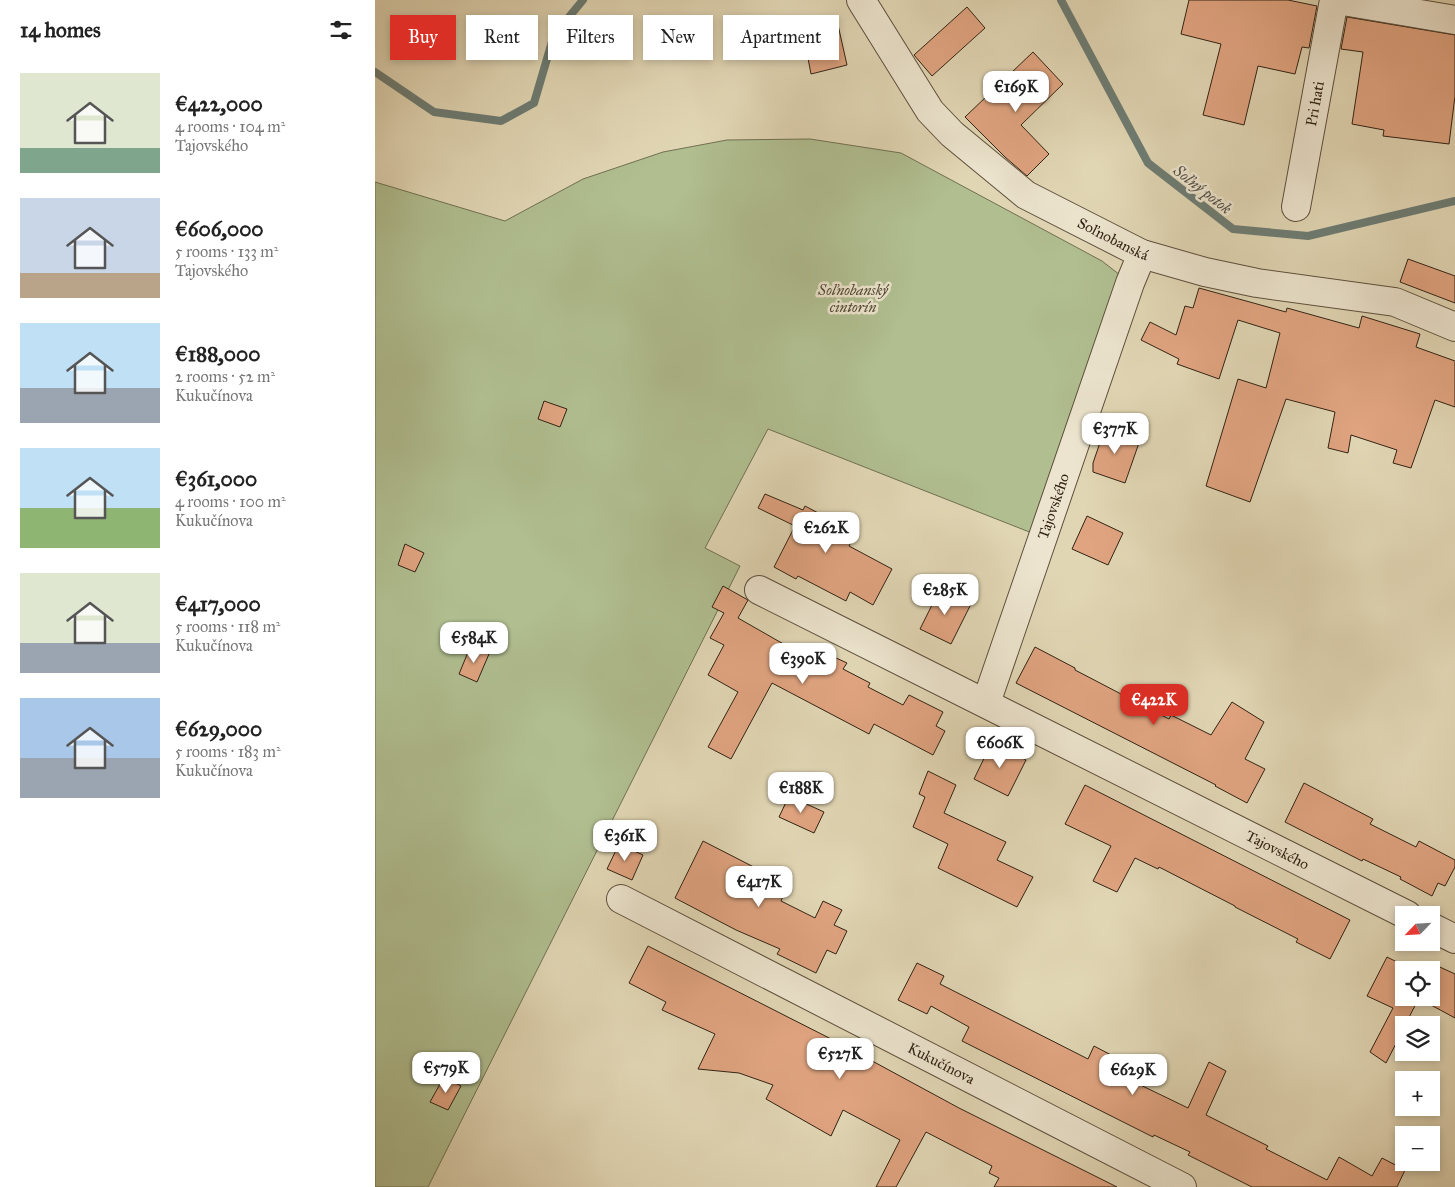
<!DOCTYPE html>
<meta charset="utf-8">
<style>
:root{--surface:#fff;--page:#f2f2f2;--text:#222;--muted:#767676;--accent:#d93025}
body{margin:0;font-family:"IM FELL Great Primer",serif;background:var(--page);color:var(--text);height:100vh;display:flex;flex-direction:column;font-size:19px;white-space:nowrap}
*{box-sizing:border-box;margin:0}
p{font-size:16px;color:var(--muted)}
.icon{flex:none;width:28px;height:28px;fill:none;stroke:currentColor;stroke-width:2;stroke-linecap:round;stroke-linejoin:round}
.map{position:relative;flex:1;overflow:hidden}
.panel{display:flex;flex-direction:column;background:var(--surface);width:375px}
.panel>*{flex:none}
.banner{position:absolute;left:15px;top:15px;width:475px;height:45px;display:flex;gap:10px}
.needle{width:32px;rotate:245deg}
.buttons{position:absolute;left:1020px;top:906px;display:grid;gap:10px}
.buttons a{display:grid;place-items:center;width:45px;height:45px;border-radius:0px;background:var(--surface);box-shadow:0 2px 8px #0003;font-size:25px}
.price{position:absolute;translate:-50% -42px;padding:0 11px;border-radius:10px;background:#fff;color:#222;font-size:16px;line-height:32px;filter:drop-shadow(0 1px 2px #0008)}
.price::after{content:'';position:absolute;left:50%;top:30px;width:15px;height:11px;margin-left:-8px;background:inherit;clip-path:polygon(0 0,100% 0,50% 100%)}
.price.active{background:var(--accent);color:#fff}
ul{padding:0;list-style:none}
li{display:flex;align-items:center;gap:15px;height:125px;padding:0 20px}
li span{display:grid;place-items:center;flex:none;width:140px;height:100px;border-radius:0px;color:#555}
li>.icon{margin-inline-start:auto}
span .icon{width:60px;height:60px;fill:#fffc;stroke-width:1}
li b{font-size:21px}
h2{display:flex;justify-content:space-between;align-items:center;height:60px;padding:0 20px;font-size:21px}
.pill{padding:0 18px;border-radius:0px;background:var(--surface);box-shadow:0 2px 8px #0003;font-size:18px;line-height:45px}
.pill.active{background:var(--accent);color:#fff}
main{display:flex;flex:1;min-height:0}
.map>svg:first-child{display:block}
</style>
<main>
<section class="panel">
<h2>14 homes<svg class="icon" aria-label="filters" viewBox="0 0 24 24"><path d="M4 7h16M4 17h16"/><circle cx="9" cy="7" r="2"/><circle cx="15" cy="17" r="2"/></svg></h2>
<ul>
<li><span style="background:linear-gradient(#dfe7d0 75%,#7fa58c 0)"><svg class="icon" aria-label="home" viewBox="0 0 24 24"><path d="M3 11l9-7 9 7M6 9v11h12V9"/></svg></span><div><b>€422,000</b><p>4 rooms · 104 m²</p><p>Tajovského</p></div></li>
<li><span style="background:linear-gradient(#c9d6e8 75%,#b9a48a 0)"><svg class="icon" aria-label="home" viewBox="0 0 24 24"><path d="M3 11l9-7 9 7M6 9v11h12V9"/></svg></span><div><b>€606,000</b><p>5 rooms · 133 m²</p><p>Tajovského</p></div></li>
<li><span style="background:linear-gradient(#bfe0f5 65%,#9aa5b1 0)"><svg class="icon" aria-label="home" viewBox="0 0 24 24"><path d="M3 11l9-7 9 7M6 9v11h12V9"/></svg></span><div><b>€188,000</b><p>2 rooms · 52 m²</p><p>Kukučínova</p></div></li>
<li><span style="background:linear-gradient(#bfe0f5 60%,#8fb573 0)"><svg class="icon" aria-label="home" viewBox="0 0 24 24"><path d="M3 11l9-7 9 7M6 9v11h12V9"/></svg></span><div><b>€361,000</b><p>4 rooms · 100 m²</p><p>Kukučínova</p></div></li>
<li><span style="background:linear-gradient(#dfe7d0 70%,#9aa5b1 0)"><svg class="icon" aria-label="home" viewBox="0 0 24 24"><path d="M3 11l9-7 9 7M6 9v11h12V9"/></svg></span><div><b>€417,000</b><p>5 rooms · 118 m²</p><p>Kukučínova</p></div></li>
<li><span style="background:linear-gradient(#a9c7e8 60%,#9aa5b1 0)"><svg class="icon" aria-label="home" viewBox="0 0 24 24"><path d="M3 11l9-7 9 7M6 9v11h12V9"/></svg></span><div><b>€629,000</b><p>5 rooms · 183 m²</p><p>Kukučínova</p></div></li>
</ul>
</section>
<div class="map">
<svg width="1080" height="1187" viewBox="0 0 1080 1187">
<rect width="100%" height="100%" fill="#e1d6b4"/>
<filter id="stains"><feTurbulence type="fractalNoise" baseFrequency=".004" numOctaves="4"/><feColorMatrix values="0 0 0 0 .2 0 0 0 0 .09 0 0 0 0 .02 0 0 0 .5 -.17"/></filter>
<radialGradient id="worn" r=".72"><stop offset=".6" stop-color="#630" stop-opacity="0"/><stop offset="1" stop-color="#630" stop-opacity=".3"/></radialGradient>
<polygon fill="#b0be90" stroke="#707052" points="435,139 526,153 727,261 745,275 662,535 393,429 330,548 365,566 53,1187 0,1187 0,182 130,221 208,179 288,152 352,140"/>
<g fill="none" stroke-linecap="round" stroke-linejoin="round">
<g stroke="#6d7c73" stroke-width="8">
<polyline points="686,0 773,163 858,229 933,236 1080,201"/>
<polyline points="0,72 59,112 126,121 159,103 179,35 208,0"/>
</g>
</g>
<g fill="#e0a480" stroke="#312214">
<polygon points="814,0 913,0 942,6 934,48 927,47 920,74 883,66 869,125 828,115 846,44 806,34"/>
<polygon points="592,7 610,28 557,76 539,55"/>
<polygon points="972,17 1080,35 1080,96 1074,144 1008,136 1009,130 977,124 988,52 966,49"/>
<polygon points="463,25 472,65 436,74 432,53 405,58 401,38"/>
<polygon points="658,52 688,84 646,125 674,154 652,176 630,157 590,117"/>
<polygon points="1033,259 1080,276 1080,303 1025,282"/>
<polygon points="824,288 911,312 912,308 984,328 987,316 1045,334 1041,347 1080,361 1080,407 1060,400 1036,468 1018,463 1022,450 976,435 973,453 953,448 960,412 911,399 875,502 831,486 863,379 891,388 905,333 863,320 844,379 802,364 804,359 766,340 775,322 801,335 810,306 818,308"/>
<polygon points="169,401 192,409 185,427 163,419"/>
<polygon points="730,428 765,440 750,483 718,472 718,463"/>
<polygon points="390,494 428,510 430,506 481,533 474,546 517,569 498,605 475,592 471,601 423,576 421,579 399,567 420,526 383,508"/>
<polygon points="712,516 748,533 733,565 697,549"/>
<polygon points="30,544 49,553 40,572 23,565"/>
<polygon points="348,586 373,600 363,618 426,654 429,648 444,655 446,651 472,663 468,669 495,683 493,687 528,705 534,695 568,712 561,726 570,731 558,755 499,724 494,734 397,683 356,759 333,747 363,692 333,675 349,645 335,638 349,613 337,607"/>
<polygon points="565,589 596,604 576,644 545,629"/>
<polygon points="96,645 114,654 102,682 84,674"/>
<polygon points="660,647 700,668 700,670 794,719 796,715 836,735 857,702 889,722 870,759 890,769 872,803 840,786 841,785 641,683"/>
<polygon points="617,742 651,760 633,796 599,779"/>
<polygon points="553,771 581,785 569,813 631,842 622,860 658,877 642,907 563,868 573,844 538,827 550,797 544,794"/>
<polygon points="929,783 998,819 995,824 1041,847 1044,841 1080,860 1080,867 1070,886 1063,883 1057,896 1025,879 1026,877 988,859 987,861 910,822"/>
<polygon points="710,785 975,920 955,959 921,942 923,939 860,907 860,906 784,867 783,869 760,858 742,892 718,881 736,846 690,824"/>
<polygon points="414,796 449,812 439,833 404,817"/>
<polygon points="328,841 406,881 402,888 410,892 406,901 440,918 448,901 467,910 459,925 472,931 461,954 452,950 441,973 402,954 405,949 361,930 300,898"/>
<polygon points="244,844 268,855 257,880 232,869"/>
<polygon points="273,946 464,1043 584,1108 742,1187 619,1187 624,1178 614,1173 617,1166 551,1132 521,1187 501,1187 525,1140 468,1110 456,1136 391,1099 398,1085 364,1073 323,1069 340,1034 287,1010 291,1002 254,983"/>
<polygon points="1012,957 1038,970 1029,970 1029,998 1044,998 1030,1025 1029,1025 1029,1028 1011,1063 995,1052 1018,1008 992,996"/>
<polygon points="542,963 569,976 565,984 713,1059 719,1046 738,1056 732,1068 751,1078 813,1108 834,1062 851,1071 831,1115 893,1146 891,1149 952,1180 964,1157 997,1176 1007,1158 1030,1170 1022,1187 877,1187 813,1155 815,1152 779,1135 778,1137 587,1041 594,1027 556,1006 552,1014 523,1000"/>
<polygon points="1056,963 1080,974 1080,1018 1056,1005"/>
<polygon points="69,1077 86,1086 73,1110 55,1102"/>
</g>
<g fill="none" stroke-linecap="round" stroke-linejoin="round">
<g stroke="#5d4f3c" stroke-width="30">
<g id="minor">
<path id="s1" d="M486,0L555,111L577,134L651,195L767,254L830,272L882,283L1020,302L1080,327"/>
<polyline points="962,0 1080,20"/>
<path id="s2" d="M921,207L959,0"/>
<path id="s3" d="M384,590L1032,915"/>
<path id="s4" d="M611,703L755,283L767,254"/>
<path id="s5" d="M246,899L807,1187"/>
<polyline points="1056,927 1080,939"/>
</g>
</g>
<use href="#minor" stroke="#ece4ce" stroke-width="28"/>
</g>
<g text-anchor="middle" stroke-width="5" stroke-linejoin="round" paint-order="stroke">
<g font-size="15" fill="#312214" stroke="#ece4ce">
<text dy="5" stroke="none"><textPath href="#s2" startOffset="105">Pri hati</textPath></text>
<text dy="5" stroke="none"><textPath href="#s1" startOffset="356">Soľnobanská</textPath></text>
<text dy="5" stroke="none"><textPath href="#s4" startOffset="208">Tajovského</textPath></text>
<text dy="5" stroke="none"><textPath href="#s3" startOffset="580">Tajovského</textPath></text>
<text dy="5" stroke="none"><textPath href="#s5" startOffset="360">Kukučínova</textPath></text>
</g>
<g font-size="15" font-style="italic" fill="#514933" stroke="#ece4ce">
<text x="478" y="295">Soľnobanský<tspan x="478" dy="17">cintorín</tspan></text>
</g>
<g font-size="16" font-style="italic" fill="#4f4f44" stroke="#ece4ce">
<text transform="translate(828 189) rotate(38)" y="6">Soľný potok</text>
</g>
</g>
<rect width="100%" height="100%" filter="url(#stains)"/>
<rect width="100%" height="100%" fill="url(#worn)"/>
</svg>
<div class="buttons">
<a><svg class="needle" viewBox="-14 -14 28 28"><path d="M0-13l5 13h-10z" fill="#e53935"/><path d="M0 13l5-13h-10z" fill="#767676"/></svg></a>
<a><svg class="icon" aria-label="locate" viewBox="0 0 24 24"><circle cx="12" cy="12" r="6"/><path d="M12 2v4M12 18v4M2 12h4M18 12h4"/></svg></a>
<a><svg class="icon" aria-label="layers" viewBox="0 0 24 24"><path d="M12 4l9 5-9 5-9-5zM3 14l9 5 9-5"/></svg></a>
<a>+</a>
<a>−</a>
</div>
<b class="price" style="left:641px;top:113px">€169K</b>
<b class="price" style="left:740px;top:455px">€377K</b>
<b class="price" style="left:451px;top:554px">€262K</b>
<b class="price" style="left:570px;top:616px">€285K</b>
<b class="price" style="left:99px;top:664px">€584K</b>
<b class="price" style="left:428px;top:685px">€390K</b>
<b class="price active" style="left:779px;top:726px">€422K</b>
<b class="price" style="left:625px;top:769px">€606K</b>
<b class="price" style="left:426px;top:814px">€188K</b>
<b class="price" style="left:250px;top:862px">€361K</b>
<b class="price" style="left:384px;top:908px">€417K</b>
<b class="price" style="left:465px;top:1080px">€527K</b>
<b class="price" style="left:71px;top:1094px">€579K</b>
<b class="price" style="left:758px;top:1096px">€629K</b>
<div class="banner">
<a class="pill active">Buy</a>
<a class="pill">Rent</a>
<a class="pill">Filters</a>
<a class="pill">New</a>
<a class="pill">Apartment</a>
</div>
</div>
</main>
